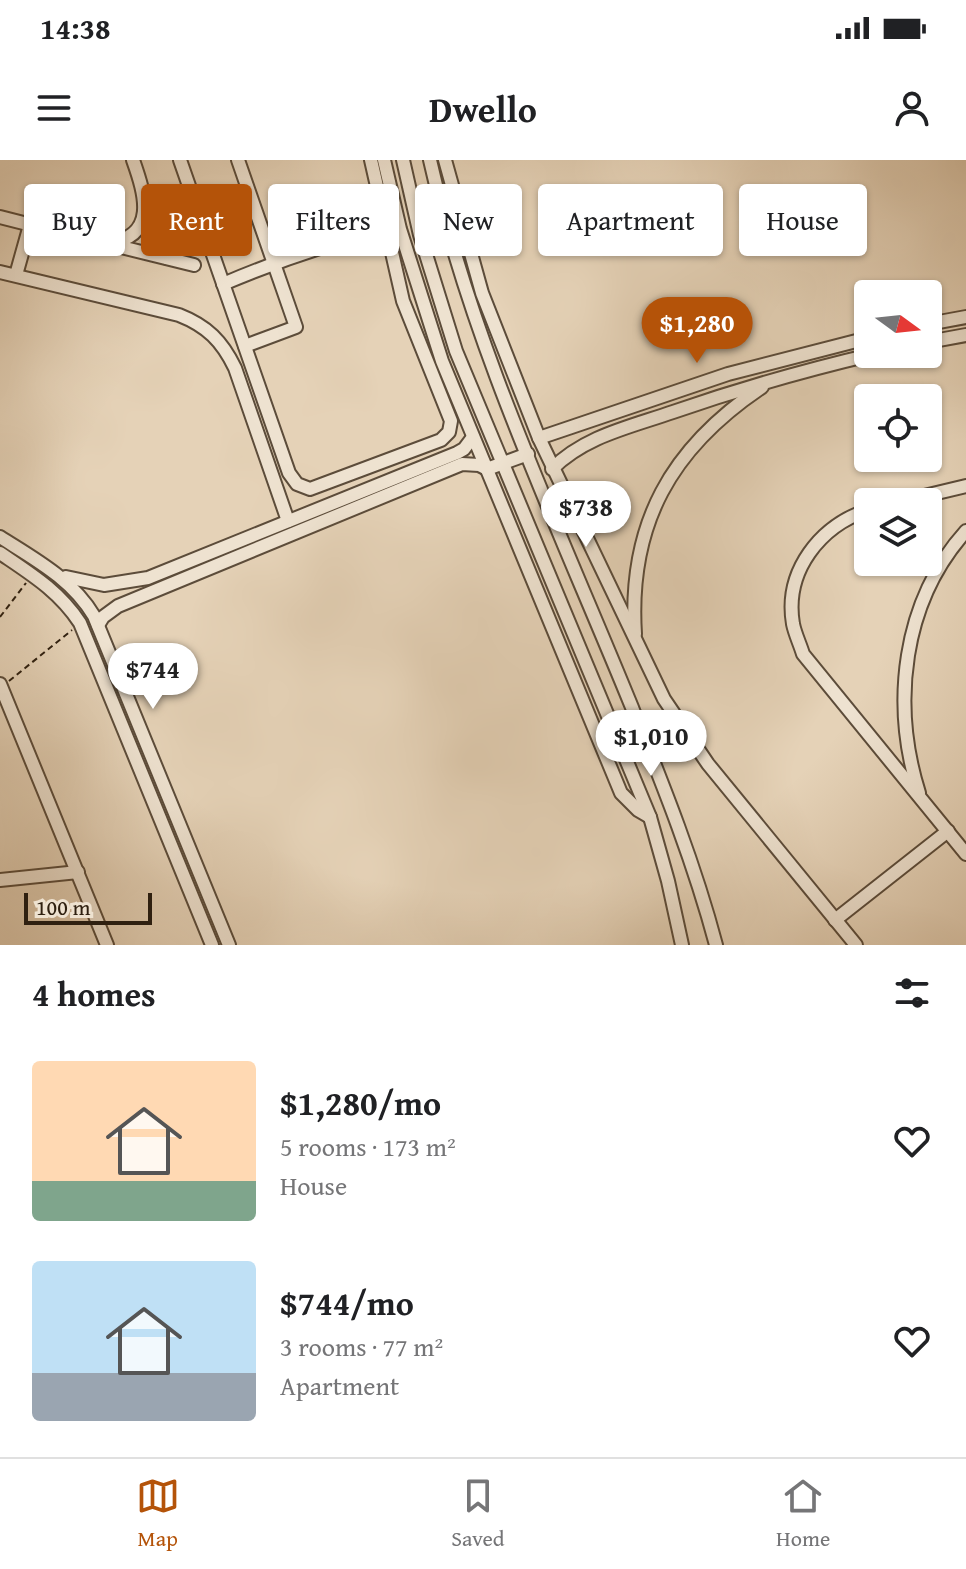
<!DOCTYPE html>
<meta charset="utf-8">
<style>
:root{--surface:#fff;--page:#f2f2f2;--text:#202124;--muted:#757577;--line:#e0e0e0;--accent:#b45309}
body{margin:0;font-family:"Gentium Book Plus",serif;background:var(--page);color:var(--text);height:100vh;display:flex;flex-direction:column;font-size:30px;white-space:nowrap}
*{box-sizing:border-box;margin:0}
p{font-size:26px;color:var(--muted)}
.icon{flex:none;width:44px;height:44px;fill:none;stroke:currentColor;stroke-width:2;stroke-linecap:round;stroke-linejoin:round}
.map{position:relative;height:785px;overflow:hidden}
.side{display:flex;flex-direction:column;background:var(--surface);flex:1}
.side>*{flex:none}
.top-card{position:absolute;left:24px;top:24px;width:918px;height:72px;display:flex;gap:16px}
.needle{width:52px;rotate:105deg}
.controls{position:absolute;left:854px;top:120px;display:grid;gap:16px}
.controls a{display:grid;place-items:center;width:88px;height:88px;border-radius:8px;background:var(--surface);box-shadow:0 2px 6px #0004;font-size:40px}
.scale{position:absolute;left:24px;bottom:20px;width:128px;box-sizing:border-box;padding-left:8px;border:4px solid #2f2010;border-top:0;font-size:22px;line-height:28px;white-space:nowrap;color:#2f2010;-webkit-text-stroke:6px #eee2d0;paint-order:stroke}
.price{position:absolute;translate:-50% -68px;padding:0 18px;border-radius:28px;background:#fff;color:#222;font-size:26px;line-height:52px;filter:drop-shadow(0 2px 4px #0008)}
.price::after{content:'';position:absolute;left:50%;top:48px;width:24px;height:18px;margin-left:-12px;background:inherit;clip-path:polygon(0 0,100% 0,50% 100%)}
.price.on{background:var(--accent);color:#fff}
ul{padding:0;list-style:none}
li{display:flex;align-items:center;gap:24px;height:200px;padding:0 32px}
li span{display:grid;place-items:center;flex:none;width:224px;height:160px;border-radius:8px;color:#555}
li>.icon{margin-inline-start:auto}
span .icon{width:96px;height:96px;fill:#fffc;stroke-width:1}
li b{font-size:34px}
h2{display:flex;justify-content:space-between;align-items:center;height:96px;padding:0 32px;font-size:34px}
.tag{padding:0 28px;border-radius:8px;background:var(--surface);box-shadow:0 2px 6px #0004;font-size:28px;line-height:72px}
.tag.on{background:var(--accent);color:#fff}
.status{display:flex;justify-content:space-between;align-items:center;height:56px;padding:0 40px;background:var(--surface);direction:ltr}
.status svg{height:22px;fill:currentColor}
header{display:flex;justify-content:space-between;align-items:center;height:104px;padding:0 32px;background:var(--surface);font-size:36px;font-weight:600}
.tabs{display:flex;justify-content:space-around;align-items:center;height:112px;border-top:2px solid var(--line);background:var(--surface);font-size:22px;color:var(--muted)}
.tabs a{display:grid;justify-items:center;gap:4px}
.tabs .on{color:var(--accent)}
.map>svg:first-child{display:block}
</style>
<div class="status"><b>14:38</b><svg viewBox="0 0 49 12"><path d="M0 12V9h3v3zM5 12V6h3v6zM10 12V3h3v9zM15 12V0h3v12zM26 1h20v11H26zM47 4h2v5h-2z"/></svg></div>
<header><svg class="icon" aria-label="menu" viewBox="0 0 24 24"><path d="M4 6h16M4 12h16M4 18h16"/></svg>Dwello<svg class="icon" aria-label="person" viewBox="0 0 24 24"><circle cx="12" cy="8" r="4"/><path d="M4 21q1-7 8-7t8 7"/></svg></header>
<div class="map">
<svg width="966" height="785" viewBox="0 0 966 785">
<rect width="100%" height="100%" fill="#e5d2b7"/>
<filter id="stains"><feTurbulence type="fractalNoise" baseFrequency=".0025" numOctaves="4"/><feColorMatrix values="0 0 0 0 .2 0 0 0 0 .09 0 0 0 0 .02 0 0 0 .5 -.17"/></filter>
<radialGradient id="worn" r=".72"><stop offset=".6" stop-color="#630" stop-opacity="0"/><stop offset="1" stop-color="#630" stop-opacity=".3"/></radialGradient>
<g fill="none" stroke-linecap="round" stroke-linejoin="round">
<g stroke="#5c4c3a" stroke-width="16">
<g id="minor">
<polyline points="180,0 289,313 297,324 310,329 441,280 449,272 451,261 403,141 371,0"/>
<polyline points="238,0 296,167 245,186"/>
<polyline points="384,0 400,69 442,201 621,633 638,650 650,657"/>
<polyline points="403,0 420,75 456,191 650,657 668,721 682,785"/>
<path d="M430,0C473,189 558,366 631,545C663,625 694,702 716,785"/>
<polyline points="445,0 482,133 539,278 664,539 708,604 856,785"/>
<polyline points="146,41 167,98"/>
<path d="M0,57L106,84C159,77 145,34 133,0"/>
<polyline points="109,84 194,105"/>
<path d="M0,112L179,155C207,166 222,181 235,208L288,361"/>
<polyline points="16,115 30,65"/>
<path d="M223,124C277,101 330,83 386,69"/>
<polyline points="928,164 966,157"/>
<polyline points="928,182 966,175"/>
<polyline points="539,278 728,214 868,178"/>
<path d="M552,309C585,276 630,267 673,252C739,229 806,210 874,194"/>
<polyline points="899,342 966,326"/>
<path d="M868,350C820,366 784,411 793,464C795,474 800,484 803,494L966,694"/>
<path d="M0,377C36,400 72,419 94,456L229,785"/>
<path d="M0,393C31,414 59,431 80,463L212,785"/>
<polyline points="66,417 104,425 148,418 457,293 464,289 473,277"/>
<polyline points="98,465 103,457 118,446 462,304 479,305 487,309 528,294"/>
<path d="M635,474C628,364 671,288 762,227"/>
<polyline points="0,524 107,785"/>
<path d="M919,633C891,544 902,442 966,371"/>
<polyline points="0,720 78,712"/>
<polyline points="835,760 948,671"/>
</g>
</g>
<g stroke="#2f2010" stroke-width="2" stroke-dasharray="6 4" stroke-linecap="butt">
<polyline points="0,457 26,423"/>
<polyline points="9,521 72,470"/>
</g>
<use href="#minor" stroke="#eee2d0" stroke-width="12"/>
</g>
<rect width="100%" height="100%" filter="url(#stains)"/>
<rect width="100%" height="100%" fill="url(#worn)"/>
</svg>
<div class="controls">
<a><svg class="needle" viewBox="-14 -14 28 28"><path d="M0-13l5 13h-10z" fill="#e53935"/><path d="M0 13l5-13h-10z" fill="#757577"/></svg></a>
<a><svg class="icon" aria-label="locate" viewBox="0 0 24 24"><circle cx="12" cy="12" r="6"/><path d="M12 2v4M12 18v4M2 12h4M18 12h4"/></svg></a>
<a><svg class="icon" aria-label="layers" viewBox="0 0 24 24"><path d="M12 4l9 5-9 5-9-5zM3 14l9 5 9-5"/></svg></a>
</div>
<div class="scale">100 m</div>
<b class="price on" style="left:697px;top:205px">$1,280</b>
<b class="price" style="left:586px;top:389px">$738</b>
<b class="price" style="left:153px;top:551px">$744</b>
<b class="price" style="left:651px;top:618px">$1,010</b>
<div class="top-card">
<a class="tag">Buy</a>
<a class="tag on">Rent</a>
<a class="tag">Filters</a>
<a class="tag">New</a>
<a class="tag">Apartment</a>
<a class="tag">House</a>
</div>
</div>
<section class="side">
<h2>4 homes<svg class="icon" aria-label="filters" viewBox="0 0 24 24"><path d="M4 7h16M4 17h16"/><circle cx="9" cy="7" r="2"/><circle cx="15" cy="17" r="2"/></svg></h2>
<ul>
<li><span style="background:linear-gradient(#ffd9b3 75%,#7fa58c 0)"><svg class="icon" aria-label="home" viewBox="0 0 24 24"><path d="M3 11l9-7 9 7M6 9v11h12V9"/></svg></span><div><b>$1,280/mo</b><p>5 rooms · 173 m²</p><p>House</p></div><svg class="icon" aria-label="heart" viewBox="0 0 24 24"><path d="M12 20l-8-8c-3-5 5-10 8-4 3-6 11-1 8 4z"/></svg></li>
<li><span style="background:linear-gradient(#bfe0f5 70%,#9aa5b1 0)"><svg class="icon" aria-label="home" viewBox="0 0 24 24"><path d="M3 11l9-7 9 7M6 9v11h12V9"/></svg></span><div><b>$744/mo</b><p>3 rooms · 77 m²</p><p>Apartment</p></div><svg class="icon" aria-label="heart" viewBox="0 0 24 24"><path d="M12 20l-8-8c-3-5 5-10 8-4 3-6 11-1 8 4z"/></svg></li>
</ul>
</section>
<nav class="tabs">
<a class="on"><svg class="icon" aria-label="map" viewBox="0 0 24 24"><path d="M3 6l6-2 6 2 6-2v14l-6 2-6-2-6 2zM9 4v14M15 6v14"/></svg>Map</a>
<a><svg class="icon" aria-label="saved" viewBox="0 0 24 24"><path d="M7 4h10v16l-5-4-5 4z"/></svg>Saved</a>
<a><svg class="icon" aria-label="home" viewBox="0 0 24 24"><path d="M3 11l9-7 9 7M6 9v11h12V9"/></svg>Home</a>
</nav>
